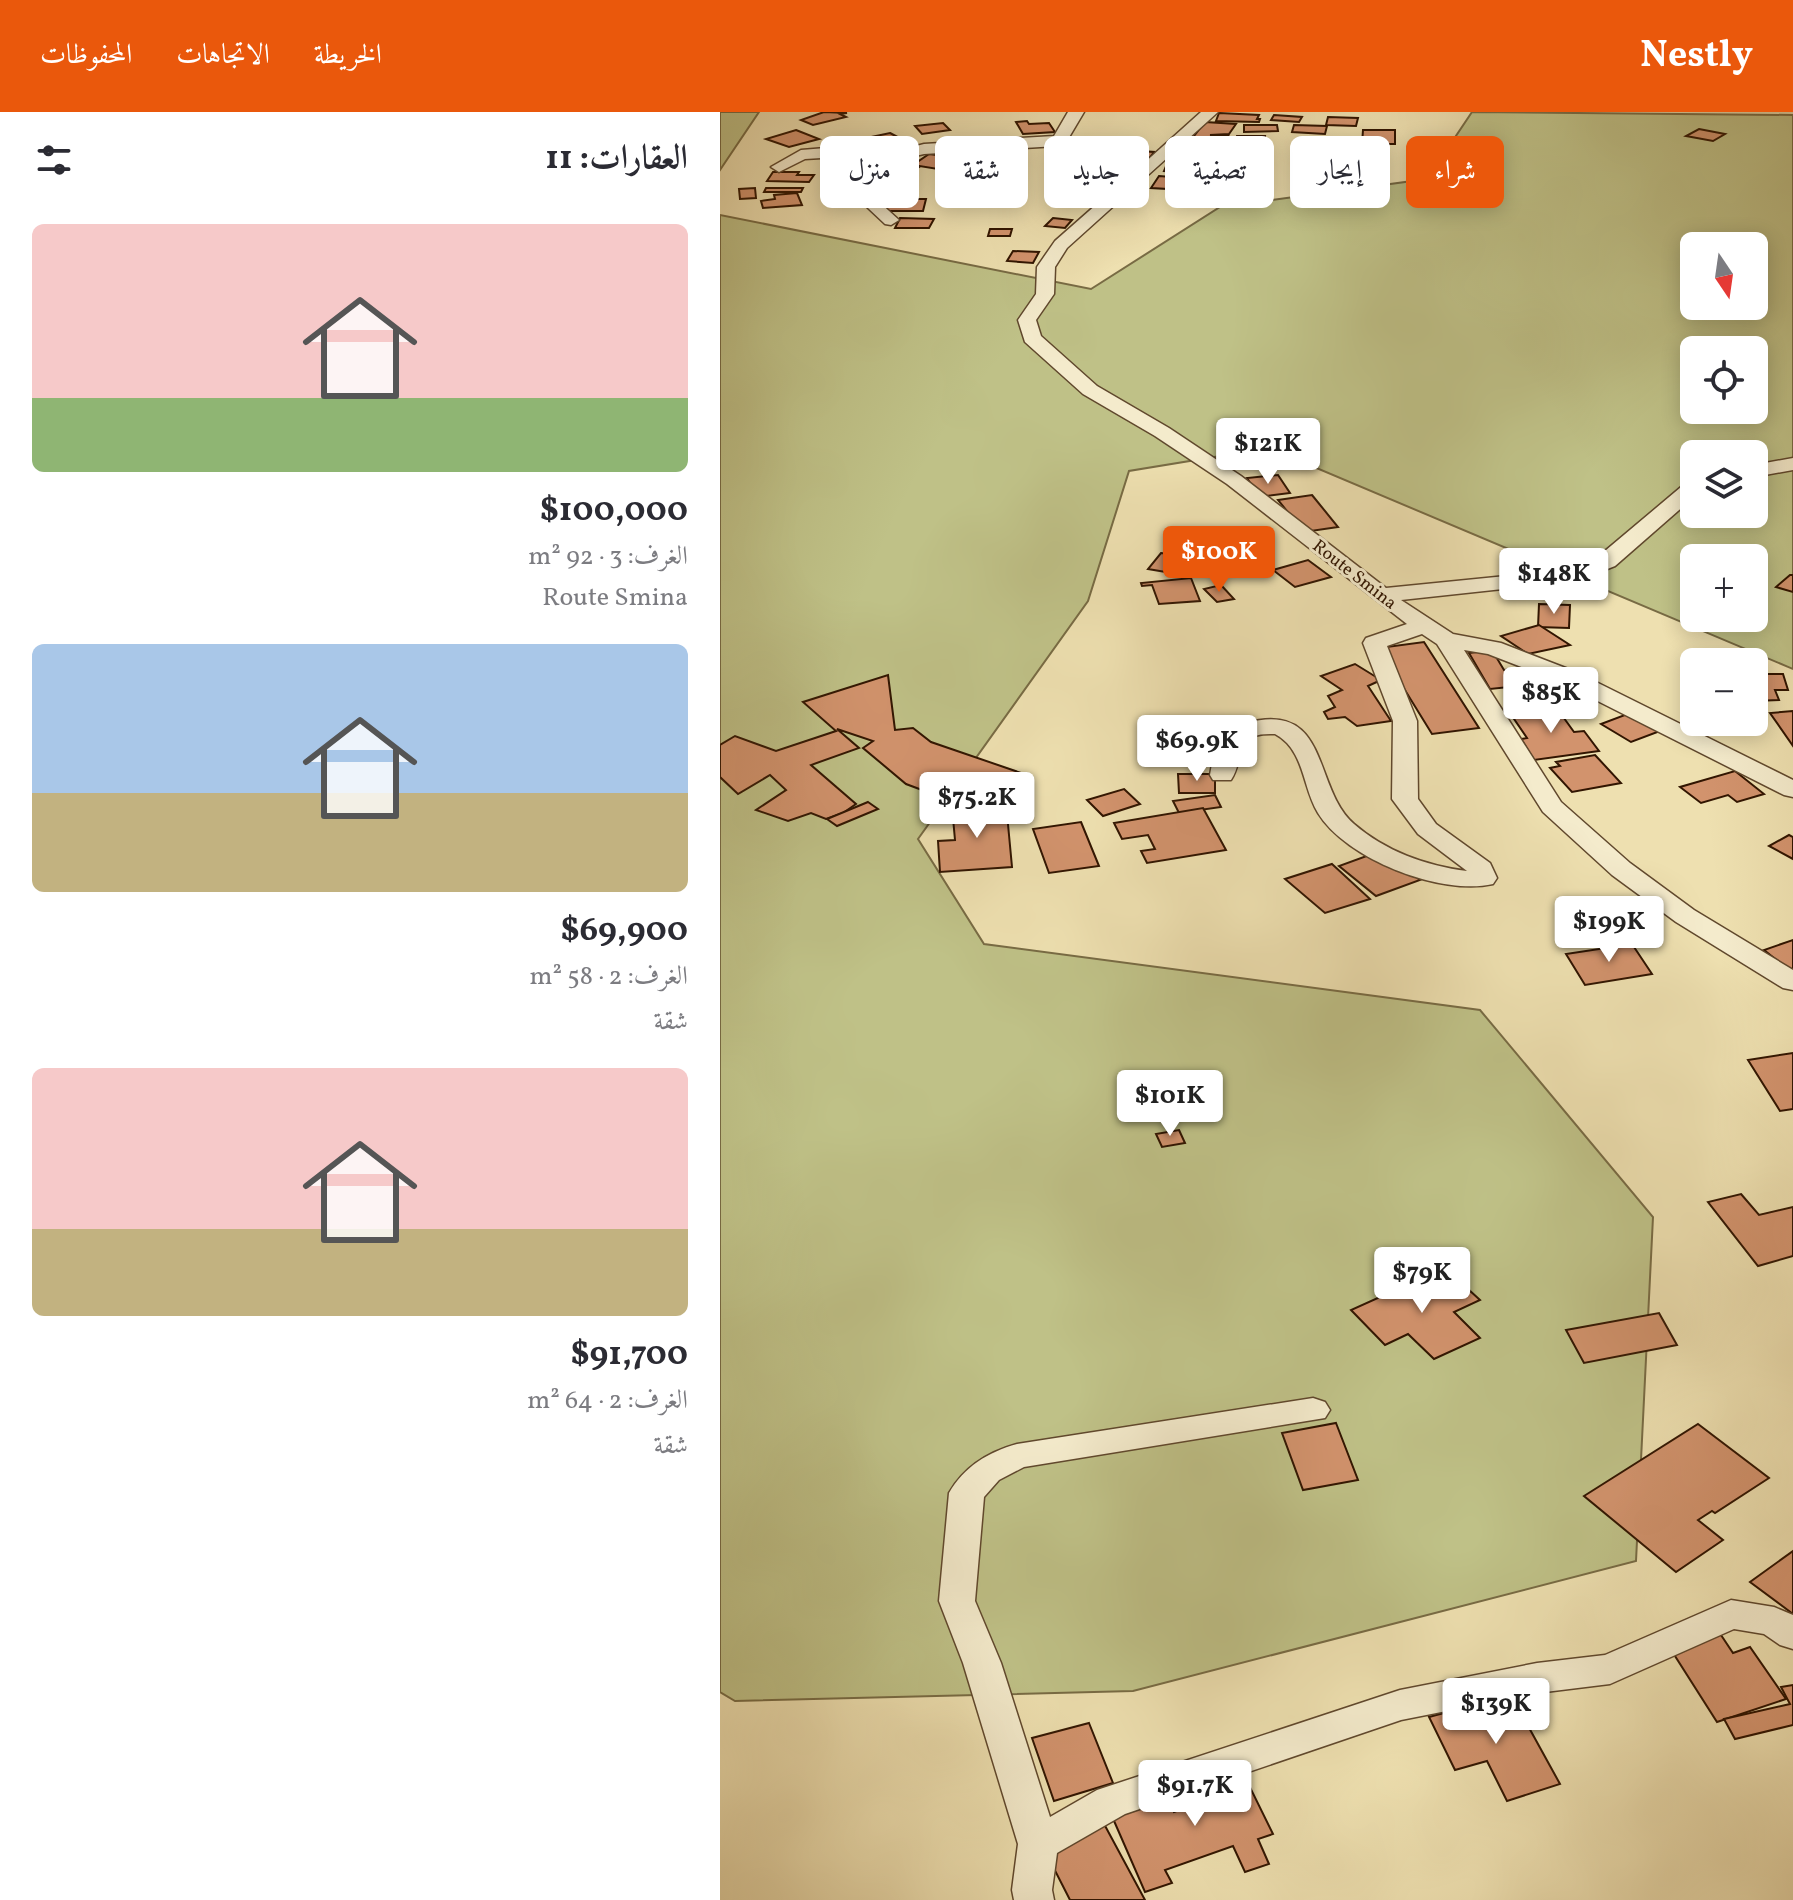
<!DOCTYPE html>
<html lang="ar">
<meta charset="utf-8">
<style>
:root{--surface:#fff;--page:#f2f2f3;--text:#2b2b33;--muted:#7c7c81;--accent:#ea580c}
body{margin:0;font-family:Vollkorn,Amiri,serif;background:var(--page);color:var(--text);direction:rtl;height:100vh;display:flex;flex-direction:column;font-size:30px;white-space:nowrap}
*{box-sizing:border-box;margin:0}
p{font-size:26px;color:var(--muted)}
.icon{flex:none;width:44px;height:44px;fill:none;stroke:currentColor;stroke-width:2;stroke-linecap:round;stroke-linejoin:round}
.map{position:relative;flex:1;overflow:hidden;direction:ltr}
.panel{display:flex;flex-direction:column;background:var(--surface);width:720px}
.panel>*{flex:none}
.top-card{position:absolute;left:24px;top:24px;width:760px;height:72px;direction:rtl;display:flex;gap:16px}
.needle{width:52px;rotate:167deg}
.tools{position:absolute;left:960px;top:120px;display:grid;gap:16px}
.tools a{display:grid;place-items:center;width:88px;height:88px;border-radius:12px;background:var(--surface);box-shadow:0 4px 20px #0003;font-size:40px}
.price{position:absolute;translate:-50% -68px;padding:0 18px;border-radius:8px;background:#fff;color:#222;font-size:26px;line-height:52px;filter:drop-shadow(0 2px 4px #0008)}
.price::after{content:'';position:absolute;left:50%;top:48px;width:24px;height:18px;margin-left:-12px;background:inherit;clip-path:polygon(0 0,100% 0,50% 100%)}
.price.on{background:var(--accent);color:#fff}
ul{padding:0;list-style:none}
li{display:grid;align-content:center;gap:16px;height:424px;padding:0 32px}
li span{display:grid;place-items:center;height:248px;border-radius:12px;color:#555}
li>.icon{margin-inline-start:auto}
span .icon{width:144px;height:144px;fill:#fffc;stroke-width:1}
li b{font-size:34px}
h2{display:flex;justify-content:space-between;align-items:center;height:96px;padding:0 32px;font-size:34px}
.chip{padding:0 28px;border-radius:12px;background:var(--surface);box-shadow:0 4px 20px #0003;font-size:28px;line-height:72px}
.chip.on{background:var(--accent);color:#fff}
header{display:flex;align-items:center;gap:48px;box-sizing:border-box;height:112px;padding:0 40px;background:var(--accent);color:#fff}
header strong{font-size:38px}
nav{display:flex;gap:44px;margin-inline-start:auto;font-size:28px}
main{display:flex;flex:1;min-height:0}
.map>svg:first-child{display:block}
</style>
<header>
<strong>Nestly</strong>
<nav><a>الخريطة</a><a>الاتجاهات</a><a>المحفوظات</a></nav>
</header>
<main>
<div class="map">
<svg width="1073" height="1788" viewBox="0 0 1073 1788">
<rect width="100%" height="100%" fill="#eee0b0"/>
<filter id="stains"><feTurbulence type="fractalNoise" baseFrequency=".0025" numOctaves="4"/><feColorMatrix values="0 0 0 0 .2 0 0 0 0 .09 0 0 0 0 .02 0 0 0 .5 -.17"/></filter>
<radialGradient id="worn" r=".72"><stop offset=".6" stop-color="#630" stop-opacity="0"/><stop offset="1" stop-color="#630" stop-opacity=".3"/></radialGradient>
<g fill="#bfc187" stroke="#786b44" stroke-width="2" fill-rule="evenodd">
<polygon points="0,0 39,0 0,58"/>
<path d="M752,0L1073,3V557L549,336L409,359L368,489L198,727L264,832L760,898L933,1105L916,1449L413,1579L15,1589L0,1580V103L371,177L500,95L707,67ZM974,134H1034V194H974ZM974,238H1034V298H974ZM974,342H1034V402H974ZM974,446H1034V506H974Z"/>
</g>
<g fill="#d2936d" stroke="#311501" stroke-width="2">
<polygon points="104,0 127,1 120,2 126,5 93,13 81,8"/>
<polygon points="499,1 539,3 537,7 540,7 539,10 496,9"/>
<polygon points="554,3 582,5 579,10 551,8"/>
<polygon points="608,5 638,6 636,14 606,13"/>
<polygon points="307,9 309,12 329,11 335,20 303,22 296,10"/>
<polygon points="485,10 516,12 509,22 490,23 508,24 500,36 467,33"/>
<polygon points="223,11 230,18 202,22 195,14"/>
<polygon points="524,13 557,13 558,19 524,20"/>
<polygon points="574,13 607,14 605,22 572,20"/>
<polygon points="979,17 1005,22 993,29 966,24"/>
<polygon points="76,18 99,27 69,35 46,27"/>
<polygon points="643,18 675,18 675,32 642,32"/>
<polygon points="170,21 187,30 135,37 123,31"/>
<polygon points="517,24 545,24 543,35 515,35"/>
<polygon points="617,27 621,36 591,37 587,28"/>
<polygon points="404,38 434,40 425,52 395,50"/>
<polygon points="584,38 623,38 626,50 586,50"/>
<polygon points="481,39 516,40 513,49 492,49 491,53 530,54 528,62 444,59 449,47 477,48"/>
<polygon points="209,42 240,46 224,58 193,53"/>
<polygon points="174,51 199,55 184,66 156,65"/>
<polygon points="53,60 79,60 77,63 94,63 89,70 47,69"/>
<polygon points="439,64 490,68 483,79 431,76"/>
<polygon points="155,66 189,68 175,79 144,77"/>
<polygon points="35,76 36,86 20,87 19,77"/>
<polygon points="46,76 83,76 81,80 44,80"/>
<polygon points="77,81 82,93 43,96 41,89 55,87 54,83"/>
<polygon points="166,87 206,87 203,99 162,99"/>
<polygon points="180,106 214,107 209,116 175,116"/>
<polygon points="333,106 352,108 345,116 325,114"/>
<polygon points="270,117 292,117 290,124 268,124"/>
<polygon points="293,139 319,140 313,151 287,149"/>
<polygon points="558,363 570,381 539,385 527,366"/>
<polygon points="592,383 618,415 584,420 558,388"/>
<polygon points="491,416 529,426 500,448 462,438"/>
<polygon points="441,441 476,446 463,463 428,457"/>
<polygon points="588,448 611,465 575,475 553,458"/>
<polygon points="1070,463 1073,463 1073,480 1056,475"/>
<polygon points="471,466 480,489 439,492 432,473 422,474 421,471"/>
<polygon points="501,473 514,487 497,490 484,477"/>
<polygon points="819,492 850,493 849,516 818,515"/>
<polygon points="819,513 850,533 808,542 781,524"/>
<polygon points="704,530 759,616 712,622 659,536"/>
<polygon points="772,538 784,558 807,556 813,565 804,566 808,573 770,577 749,541"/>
<polygon points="635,552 661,568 648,574 671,609 637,614 625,605 608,607 604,600 615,595 608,584 622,578 601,564"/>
<polygon points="1034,562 1063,562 1068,578 1055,578 1059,588 1034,589"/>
<polygon points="168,563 175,618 193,616 211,630 310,664 312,671 210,681 186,672 143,636 153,629 117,617 139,636 91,653 136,692 123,701 106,707 91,701 68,709 36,698 66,678 50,663 18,682 0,665 0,633 15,624 56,639 116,619 83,590"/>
<polygon points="836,595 854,620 864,619 879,639 814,648 801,627 807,626 790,601"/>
<polygon points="1073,599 1073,634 1050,601"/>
<polygon points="910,601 940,619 911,630 881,612"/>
<polygon points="473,616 496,620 492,627 468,623"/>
<polygon points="875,643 901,671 852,680 830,656 840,654 836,650"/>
<polygon points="1015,659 1044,682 1017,690 1008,683 981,691 960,675"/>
<polygon points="458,662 495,662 495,681 459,681"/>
<polygon points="404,677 420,692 383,704 367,688"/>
<polygon points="495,683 501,695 459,701 453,689"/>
<polygon points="148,690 158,697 117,714 107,707"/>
<polygon points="286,691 292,755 220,760 218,729 235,728 232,695"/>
<polygon points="483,696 506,738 427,751 421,739 435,737 428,723 402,727 394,711"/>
<polygon points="361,710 379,754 329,761 313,717"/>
<polygon points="1069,723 1073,725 1073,747 1049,734"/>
<polygon points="652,742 674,746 700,768 656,784 619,754"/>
<polygon points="612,752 650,787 605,801 565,767"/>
<polygon points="1073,828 1073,861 1044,838"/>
<polygon points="912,832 932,862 865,873 846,842"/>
<polygon points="1073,941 1073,997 1060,999 1028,948"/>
<polygon points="459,1018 465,1031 442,1035 436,1022"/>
<polygon points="1021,1082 1039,1103 1073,1095 1073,1144 1038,1154 988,1090"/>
<polygon points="711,1162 723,1173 737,1167 760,1188 734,1200 760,1226 714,1247 688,1222 665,1233 631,1198"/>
<polygon points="939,1201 957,1233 864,1251 846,1218"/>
<polygon points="616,1311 638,1368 583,1378 562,1321"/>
<polygon points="978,1312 1049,1366 995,1401 992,1399 978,1408 1003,1428 956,1460 864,1384"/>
<polygon points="1073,1439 1073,1502 1030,1470"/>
<polygon points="997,1517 1013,1541 1030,1535 1066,1587 997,1610 948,1533"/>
<polygon points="1073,1573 1073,1613 1015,1627 1004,1607 1070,1592 1061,1575"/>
<polygon points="791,1583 840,1672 787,1689 767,1649 735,1658 709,1605"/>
<polygon points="369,1611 393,1671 334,1689 312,1626"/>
<polygon points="520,1655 553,1722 538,1727 549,1752 525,1760 513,1734 445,1758 452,1771 425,1780 391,1702 447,1683 454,1700 474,1693 465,1674"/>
<polygon points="383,1710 425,1788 350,1788 323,1735"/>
</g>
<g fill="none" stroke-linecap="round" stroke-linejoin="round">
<g stroke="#60482d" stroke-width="3">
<g id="minor">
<path d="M348,0H364L348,27L412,62L481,0H498L347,136L335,155L334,182L316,208L321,224L377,274L449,316L521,364L666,476L845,458L879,444L967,370L974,368V385L895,454L857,469L681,488L733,522L781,531L856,560L1073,668V685L1064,683L840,570L768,542L744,538L841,690L910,751L974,798L1073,858V878L1063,876L956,810L892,763L823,700L717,532L702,522L667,534L697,609L698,687L716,712L770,751L777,766L773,772C721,784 626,747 598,701C582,675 585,638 555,622C511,620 526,645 511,668H493L490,663C494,639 499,619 526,611C611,588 592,676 634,712C665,739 706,754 747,759L698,722L672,687L673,609L643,531L646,526L687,512L507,372L435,324L363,282L305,230L298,208L316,182L317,155L335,129L402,70L337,34L204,42L187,46L149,74L147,79L179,108L171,113L165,112L131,80L135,69L165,47L118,45L85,47L59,60L51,55L81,38L118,35L181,38L204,32L334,24Z"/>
<polygon points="1073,346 1073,358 1034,365 1034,353"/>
<path d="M593,1286L605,1290L610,1298L605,1306L304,1355L279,1368L264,1385L255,1489L281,1551L330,1705L377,1678L680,1578L817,1551L885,1543L1011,1488L1054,1495L1073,1503V1537L1060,1533L1044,1522L1014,1517L890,1572L817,1581L681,1608L405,1702L337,1741L332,1778L334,1788H294L292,1778L298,1732L243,1551L219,1489L229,1381C244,1355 268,1340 297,1332Z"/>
</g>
</g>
<use href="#minor" fill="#f4ebcc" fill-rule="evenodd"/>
</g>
<g text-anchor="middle" stroke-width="6" stroke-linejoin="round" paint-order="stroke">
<g font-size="18" fill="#311501" stroke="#f4ebcc">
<text transform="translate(635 462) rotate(38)" y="6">Route Smina</text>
</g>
</g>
<rect width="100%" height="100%" filter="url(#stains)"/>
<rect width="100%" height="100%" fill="url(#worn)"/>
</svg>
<div class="tools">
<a><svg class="needle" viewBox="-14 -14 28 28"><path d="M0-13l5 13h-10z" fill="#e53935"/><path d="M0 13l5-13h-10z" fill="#7c7c81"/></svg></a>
<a><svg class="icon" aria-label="locate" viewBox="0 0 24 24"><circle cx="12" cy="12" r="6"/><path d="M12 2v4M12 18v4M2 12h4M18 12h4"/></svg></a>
<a><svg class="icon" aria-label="layers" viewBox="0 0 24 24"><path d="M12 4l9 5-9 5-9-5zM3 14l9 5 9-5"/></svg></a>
<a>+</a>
<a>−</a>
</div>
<b class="price" style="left:548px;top:374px">$121K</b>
<b class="price on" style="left:499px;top:482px">$100K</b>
<b class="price" style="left:834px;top:504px">$148K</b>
<b class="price" style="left:831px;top:623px">$85K</b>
<b class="price" style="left:477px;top:671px">$69.9K</b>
<b class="price" style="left:257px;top:728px">$75.2K</b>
<b class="price" style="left:889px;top:852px">$199K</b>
<b class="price" style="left:450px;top:1026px">$101K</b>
<b class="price" style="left:702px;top:1203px">$79K</b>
<b class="price" style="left:776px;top:1634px">$139K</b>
<b class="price" style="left:475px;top:1716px">$91.7K</b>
<div class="top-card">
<a class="chip on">شراء</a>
<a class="chip">إيجار</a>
<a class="chip">تصفية</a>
<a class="chip">جديد</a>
<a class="chip">شقة</a>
<a class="chip">منزل</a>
</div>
</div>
<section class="panel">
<h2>العقارات: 11<svg class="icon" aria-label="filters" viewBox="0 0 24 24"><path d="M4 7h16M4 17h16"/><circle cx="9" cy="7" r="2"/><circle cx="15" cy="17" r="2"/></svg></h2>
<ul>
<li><span style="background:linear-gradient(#f6c9c9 70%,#8fb573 0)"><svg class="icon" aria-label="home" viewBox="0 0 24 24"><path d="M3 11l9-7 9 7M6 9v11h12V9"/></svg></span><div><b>$100,000</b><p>الغرف: 3 · 92 m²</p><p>Route Smina</p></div></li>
<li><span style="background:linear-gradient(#a9c7e8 60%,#c2b280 0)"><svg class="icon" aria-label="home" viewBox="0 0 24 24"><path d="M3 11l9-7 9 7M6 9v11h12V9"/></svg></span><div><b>$69,900</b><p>الغرف: 2 · 58 m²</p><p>شقة</p></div></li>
<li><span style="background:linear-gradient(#f6c9c9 65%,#c2b280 0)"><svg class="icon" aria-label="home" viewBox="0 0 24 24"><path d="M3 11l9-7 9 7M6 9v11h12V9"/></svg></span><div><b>$91,700</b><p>الغرف: 2 · 64 m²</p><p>شقة</p></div></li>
</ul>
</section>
</main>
